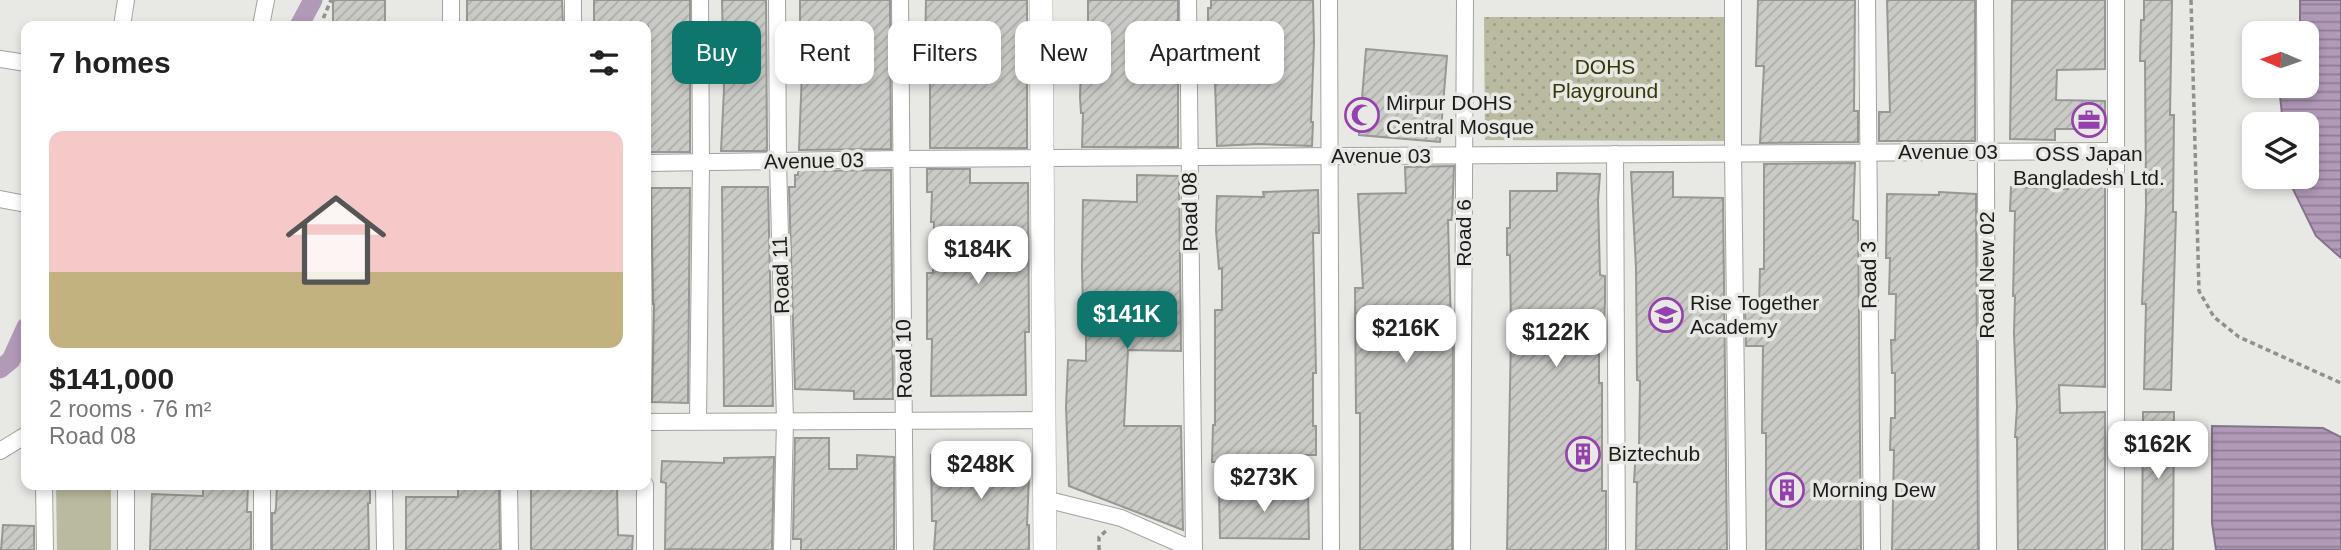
<!DOCTYPE html>
<meta charset="utf-8">
<style>
:root{--surface:#fff;--page:#f6f6f6;--text:#222;--muted:#767676;--line:#e0e0e0;--accent:#0f766e}
body{margin:0;font-family:Arial,sans-serif;background:var(--page);color:var(--text);height:100vh;display:flex;flex-direction:column;font-size:26px;white-space:nowrap}
*{box-sizing:border-box;margin:0}
p{font-size:23px;color:var(--muted)}
.icon{flex:none;width:38px;height:38px;fill:none;stroke:currentColor;stroke-width:2;stroke-linecap:round;stroke-linejoin:round}
.map{position:relative;flex:1;overflow:hidden}
.sheet{position:absolute;left:21px;top:21px;width:630px;height:469px;display:flex;flex-direction:column;background:var(--surface);border-radius:14px;box-shadow:0 4px 10px #0003}
.sheet>*{flex:none}
.banner{position:absolute;left:672px;top:21px;width:665px;height:63px;display:flex;gap:14px}
.needle{width:46px;rotate:272deg}
.fabs{position:absolute;left:2242px;top:21px;display:grid;gap:14px}
.fabs a{display:grid;place-items:center;width:77px;height:77px;border-radius:14px;background:var(--surface);box-shadow:0 4px 10px #0003;font-size:35px}
.price{position:absolute;translate:-50% -60px;padding:0 16px;border-radius:14px;background:#fff;color:#222;font-size:23px;line-height:46px;filter:drop-shadow(0 2px 4px #0008)}
.price::after{content:'';position:absolute;left:50%;top:42px;width:21px;height:16px;margin-left:-10px;background:inherit;clip-path:polygon(0 0,100% 0,50% 100%)}
.price.selected{background:var(--accent);color:#fff}
ul{padding:0;list-style:none}
li{display:grid;align-content:center;gap:14px;height:371px;padding:0 28px}
li+li{border-top:2px solid var(--line)}
li span{display:grid;place-items:center;height:217px;border-radius:14px;color:#555}
li>.icon{margin-inline-start:auto}
span .icon{width:126px;height:126px;fill:#fffc;stroke-width:1}
li b{font-size:30px}
h2{display:flex;justify-content:space-between;align-items:center;height:84px;padding:0 28px;font-size:30px}
.chip{padding:0 24px;border-radius:14px;background:var(--surface);box-shadow:0 4px 10px #0003;font-size:24px;line-height:63px}
.chip.selected{background:var(--accent);color:#fff}
.map>svg:first-child{display:block}
</style>
<div class="map">
<svg width="2341" height="550" viewBox="0 0 2341 550">
<defs>
<pattern id="park-dots" width="8" height="8" patternUnits="userSpaceOnUse" patternTransform="scale(1.75)"><rect width="8" height="8" fill="#babaa0"/><path d="M2 2h.1M6 6h.1" fill="none" stroke="#9f9f89" stroke-width="1.8" stroke-linecap="round"/></pattern>
<pattern id="water-rules" width="6" height="5" patternUnits="userSpaceOnUse" patternTransform="scale(1.75)"><rect width="6" height="5" fill="#b19ab8"/><path d="M0 2.5h6" fill="none" stroke="#8f7d95"/></pattern>
<pattern id="building-hatch" width="6" height="6" patternUnits="userSpaceOnUse" patternTransform="scale(1.75)"><rect width="6" height="6" fill="#cacac7"/><path d="M-1 1l2-2M0 6l6-6M5 7l2-2" fill="none" stroke="#adadaa"/></pattern>
</defs>
<rect width="100%" height="100%" fill="#e8e8e5"/>
<polygon fill="#babaa0" points="56,485 111,485 111,550 57,550"/>
<polygon fill="url(#park-dots)" points="1484,17 1724,17 1725,141 1485,140"/>
<g fill="url(#water-rules)" stroke="#847489" stroke-width="2">
<polygon points="2300,0 2341,0 2341,258 2316,236 2289,181 2289,177 2306,177 2306,124 2283,124 2279,86 2296,96 2297,86 2306,86 2306,33 2300,33"/>
<polygon points="2212,426 2323,428 2341,437 2341,550 2216,550 2212,523"/>
</g>
<g fill="none" stroke-linecap="round" stroke-linejoin="round">
<g stroke="#b19ab8" stroke-width="19">
<polyline points="299,26 313,0"/>
<polyline points="0,369 11,360 26,327"/>
</g>
</g>
<g fill="url(#building-hatch)" stroke="#979794" stroke-width="2">
<rect x="333" y="0" width="52" height="24"/>
<polygon points="467,0 562,0 563,26 467,26"/>
<polygon points="594,0 690,0 690,152 650,152 647,90 648,26 594,26"/>
<polygon points="722,0 766,0 767,151 721,151 724,89"/>
<polygon points="800,0 890,0 891,149 799,150 803,45 800,45"/>
<polygon points="926,0 1027,0 1027,148 930,148 930,53 925,53"/>
<polygon points="1088,0 1178,0 1178,147 1082,147 1083,113 1081,113 1080,97 1081,66 1088,67"/>
<polygon points="1211,0 1313,0 1314,42 1311,122 1313,122 1312,146 1259,144 1217,146 1215,81 1213,81 1213,42 1208,42 1208,8 1211,8"/>
<polygon points="1758,0 1855,0 1854,111 1858,111 1858,142 1760,143 1764,66 1756,66"/>
<polygon points="1887,0 1975,0 1975,141 1879,141 1879,112 1890,112"/>
<polygon points="2012,0 2105,0 2105,69 2057,70 2056,100 2105,101 2105,129 2055,129 2055,140 2010,139"/>
<polygon points="2144,0 2172,0 2170,115 2174,115 2173,212 2176,212 2171,390 2144,389 2146,304 2142,304 2146,207 2145,61 2140,61 2141,20 2144,20"/>
<polygon points="1366,49 1447,56 1440,142 1359,135"/>
<polygon points="1855,163 1853,220 1858,221 1861,550 1766,550 1766,433 1762,433 1763,346 1746,346 1745,310 1757,310 1759,308 1760,269 1764,269 1764,164"/>
<polygon points="1454,166 1452,220 1448,220 1451,327 1453,327 1452,550 1360,550 1360,413 1356,413 1355,288 1363,288 1358,194 1406,193 1405,167"/>
<polygon points="927,169 970,169 970,183 1028,183 1029,332 1025,332 1026,395 931,396 932,339 927,339 927,273 933,273 934,222 931,222 932,192 927,192"/>
<polygon points="891,170 893,399 854,399 854,391 795,389 789,187 795,187 795,175 798,175 798,171"/>
<polygon points="1631,172 1673,172 1673,197 1723,198 1727,550 1636,550 1637,482 1634,482 1636,448 1639,448 1640,381 1637,380 1636,268"/>
<polygon points="1557,173 1600,174 1598,200 1600,275 1605,276 1605,303 1603,343 1599,343 1599,383 1602,383 1602,491 1606,491 1606,550 1507,550 1511,333 1510,255 1507,255 1507,228 1510,228 1510,191 1557,191"/>
<polygon points="1137,175 1179,176 1181,351 1128,350 1124,426 1181,426 1183,530 1069,486 1066,407 1068,360 1086,361 1086,308 1083,308 1082,268 1083,200 1137,202"/>
<polygon points="2068,178 2105,178 2105,387 2059,385 2060,413 2105,412 2105,550 2018,550 2017,437 2015,437 2017,407 2014,333 2015,296 2013,296 2015,211 2010,211 2011,187 2068,189"/>
<polygon points="722,187 768,187 773,406 724,406"/>
<polygon points="651,188 690,188 688,403 652,402 654,304 653,304"/>
<polygon points="1318,190 1319,233 1313,233 1316,373 1313,373 1313,426 1316,426 1316,455 1261,455 1261,463 1212,462 1213,425 1215,425 1215,310 1222,310 1222,268 1219,269 1216,230 1217,196 1264,197 1263,192"/>
<polygon points="1939,192 1976,194 1978,550 1892,550 1894,450 1890,450 1891,418 1895,418 1895,373 1892,373 1891,340 1895,340 1896,294 1889,294 1890,258 1886,258 1887,194 1939,195"/>
<polygon points="2143,412 2174,412 2173,550 2142,550"/>
<polygon points="795,438 829,438 829,469 857,469 857,455 894,457 894,550 801,550 801,539 793,539"/>
<polygon points="987,449 1030,451 1027,525 1029,525 1029,550 934,550 936,521 932,521 931,455 987,453"/>
<polygon points="774,457 772,550 665,549 666,483 661,482 662,461 724,463 724,458"/>
<polygon points="203,485 248,485 247,512 251,512 251,550 150,550 152,494 203,496"/>
<polygon points="277,485 370,485 370,503 368,503 369,550 272,550 272,513 275,513 276,508"/>
<polygon points="458,485 499,485 500,550 406,550 406,497 458,497"/>
<polygon points="531,485 617,485 618,535 633,536 632,550 531,550"/>
<polygon points="1308,488 1309,539 1220,538 1219,490"/>
<polygon points="3,525 34,526 34,550 1,550"/>
</g>
<g fill="none" stroke-linecap="round" stroke-linejoin="round">
<g stroke="#a2a29e" stroke-width="18">
<g id="street">
<polyline points="451,0 451,26"/>
<polyline points="573,0 573,26"/>
<polyline points="777,0 778,162 785,421 782,550"/>
<polyline points="900,0 905,550"/>
<polyline points="1329,0 1331,550"/>
<polyline points="1733,0 1733,153 1738,550"/>
<polyline points="1867,0 1872,550"/>
<polyline points="1985,0 1988,550"/>
<polyline points="2116,0 2116,550"/>
<polyline points="122,26 126,0"/>
<polyline points="261,26 266,0"/>
<polyline points="0,59 26,63"/>
<polyline points="1615,154 1617,550"/>
<polyline points="646,163 901,159 2116,151"/>
<polyline points="0,199 26,204"/>
<polyline points="698,421 701,163 700,0"/>
<polyline points="646,422 1044,420"/>
<polyline points="0,451 26,435"/>
<polyline points="44,485 45,550"/>
<polyline points="126,485 126,550"/>
<polyline points="262,485 262,550"/>
<polyline points="384,485 385,550"/>
<polyline points="509,485 510,550"/>
<polyline points="645,485 645,550"/>
<polyline points="1045,499 1121,518 1194,550 1188,0"/>
<polyline points="1462,550 1465,0"/>
</g>
</g>
<g stroke="#a2a29e" stroke-width="24">
<polyline id="secondary" points="1041,0 1045,550"/>
</g>
<g stroke="#90908e" stroke-width="3.5" stroke-dasharray="5 3.5" stroke-linecap="butt">
<polyline points="2191,0 2199,291 2214,317 2239,337 2341,383"/>
<polyline points="320,26 331,0"/>
<polyline points="1099,550 1099,537 1106,531"/>
</g>
<use href="#street" stroke="#fff" stroke-width="16"/>
<use href="#secondary" stroke="#fff" stroke-width="23"/>
</g>
<defs>
<g id="mosque-ring" transform="scale(1.75)"><circle r="9.5" fill="#e8e8e5" stroke="#9440ae" stroke-width="1.5"/><path d="M3.5-4.9A6 6 0 1 0 3.5 4.9A5 5 0 1 1 3.5-4.9Z" fill="#9440ae"/></g>
<g id="office-ring" transform="scale(1.75)"><circle r="9.5" fill="#e8e8e5" stroke="#9440ae" stroke-width="1.5"/><path d="M-6-3h4V-5.5h4V-3h4V5H-6ZM-1-4.5V-3h2v-1.5ZM-6 0V1H6V0Z" fill="#9440ae"/></g>
<g id="school-ring" transform="scale(1.75)"><circle r="9.5" fill="#e8e8e5" stroke="#9440ae" stroke-width="1.5"/><path d="M0-5L7-2L0 1L-7-2ZM-4 1L0 2.5L4 1V4Q0 6-4 4Z" fill="#9440ae"/></g>
<g id="building-ring" transform="scale(1.75)"><circle r="9.5" fill="#e8e8e5" stroke="#9440ae" stroke-width="1.5"/><path d="M-4-6H4V6H1V3H-1V6H-4ZM-2.5-4.3h1.7v1.8h-1.7ZM.8-4.3h1.7v1.8H.8ZM-2.5-1h1.7V.8h-1.7ZM.8-1h1.7V.8H.8Z" fill="#9440ae"/></g>
</defs>
<g fill-rule="evenodd">
<use href="#mosque-ring" x="1362" y="115"/>
<use href="#office-ring" x="2089" y="120"/>
<use href="#school-ring" x="1666" y="315"/>
<use href="#building-ring" x="1583" y="454"/>
<use href="#building-ring" x="1787" y="490"/>
</g>
<g text-anchor="middle" stroke-width="7" stroke-linejoin="round" paint-order="stroke">
<g font-size="21" fill="#383607" stroke="#e8e8e5">
<text x="1605" y="74">DOHS<tspan x="1605" dy="24">Playground</tspan></text>
</g>
<g font-size="21" fill="#1b1b1a" stroke="#e8e8e5" text-anchor="start">
<text x="1386" y="110">Mirpur DOHS<tspan x="1386" dy="24">Central Mosque</tspan></text>
<text x="2089" y="161" text-anchor="middle">OSS Japan<tspan x="2089" dy="24">Bangladesh Ltd.</tspan></text>
<text x="1690" y="310">Rise Together<tspan x="1690" dy="24">Academy</tspan></text>
<text x="1608" y="461">Biztechub</text>
<text x="1812" y="497">Morning Dew</text>
</g>
<g font-size="21" fill="#1b1b1a" stroke="#e8e8e5">
<text x="1948" y="159">Avenue 03</text>
<text x="1381" y="163">Avenue 03</text>
<text transform="translate(814 161) rotate(-1)" y="7">Avenue 03</text>
<text transform="translate(1190 212) rotate(-91)" y="7">Road 08</text>
<text transform="translate(1464 233) rotate(-90)" y="7">Road 6</text>
<text transform="translate(781 275) rotate(-92)" y="7">Road 11</text>
<text transform="translate(1869 275) rotate(-91)" y="7">Road 3</text>
<text transform="translate(1987 275) rotate(-90)" y="7">Road New 02</text>
<text transform="translate(904 359) rotate(-91)" y="7">Road 10</text>
</g>
</g>
</svg>
<div class="fabs">
<a><svg class="needle" viewBox="-14 -14 28 28"><path d="M0-13l5 13h-10z" fill="#e53935"/><path d="M0 13l5-13h-10z" fill="#767676"/></svg></a>
<a><svg class="icon" aria-label="layers" viewBox="0 0 24 24"><path d="M12 4l9 5-9 5-9-5zM3 14l9 5 9-5"/></svg></a>
</div>
<b class="price" style="left:978px;top:286px">$184K</b>
<b class="price selected" style="left:1127px;top:351px">$141K</b>
<b class="price" style="left:1406px;top:365px">$216K</b>
<b class="price" style="left:1556px;top:369px">$122K</b>
<b class="price" style="left:2158px;top:481px">$162K</b>
<b class="price" style="left:981px;top:501px">$248K</b>
<b class="price" style="left:1264px;top:514px">$273K</b>
<div class="banner">
<a class="chip selected">Buy</a>
<a class="chip">Rent</a>
<a class="chip">Filters</a>
<a class="chip">New</a>
<a class="chip">Apartment</a>
</div>
<section class="sheet">
<h2>7 homes<svg class="icon" aria-label="filters" viewBox="0 0 24 24"><path d="M4 7h16M4 17h16"/><circle cx="9" cy="7" r="2"/><circle cx="15" cy="17" r="2"/></svg></h2>
<ul>
<li><span style="background:linear-gradient(#f6c9c9 65%,#c2b280 0)"><svg class="icon" aria-label="home" viewBox="0 0 24 24"><path d="M3 11l9-7 9 7M6 9v11h12V9"/></svg></span><div><b>$141,000</b><p>2 rooms · 76 m²</p><p>Road 08</p></div></li>
</ul>
</section>
</div>
